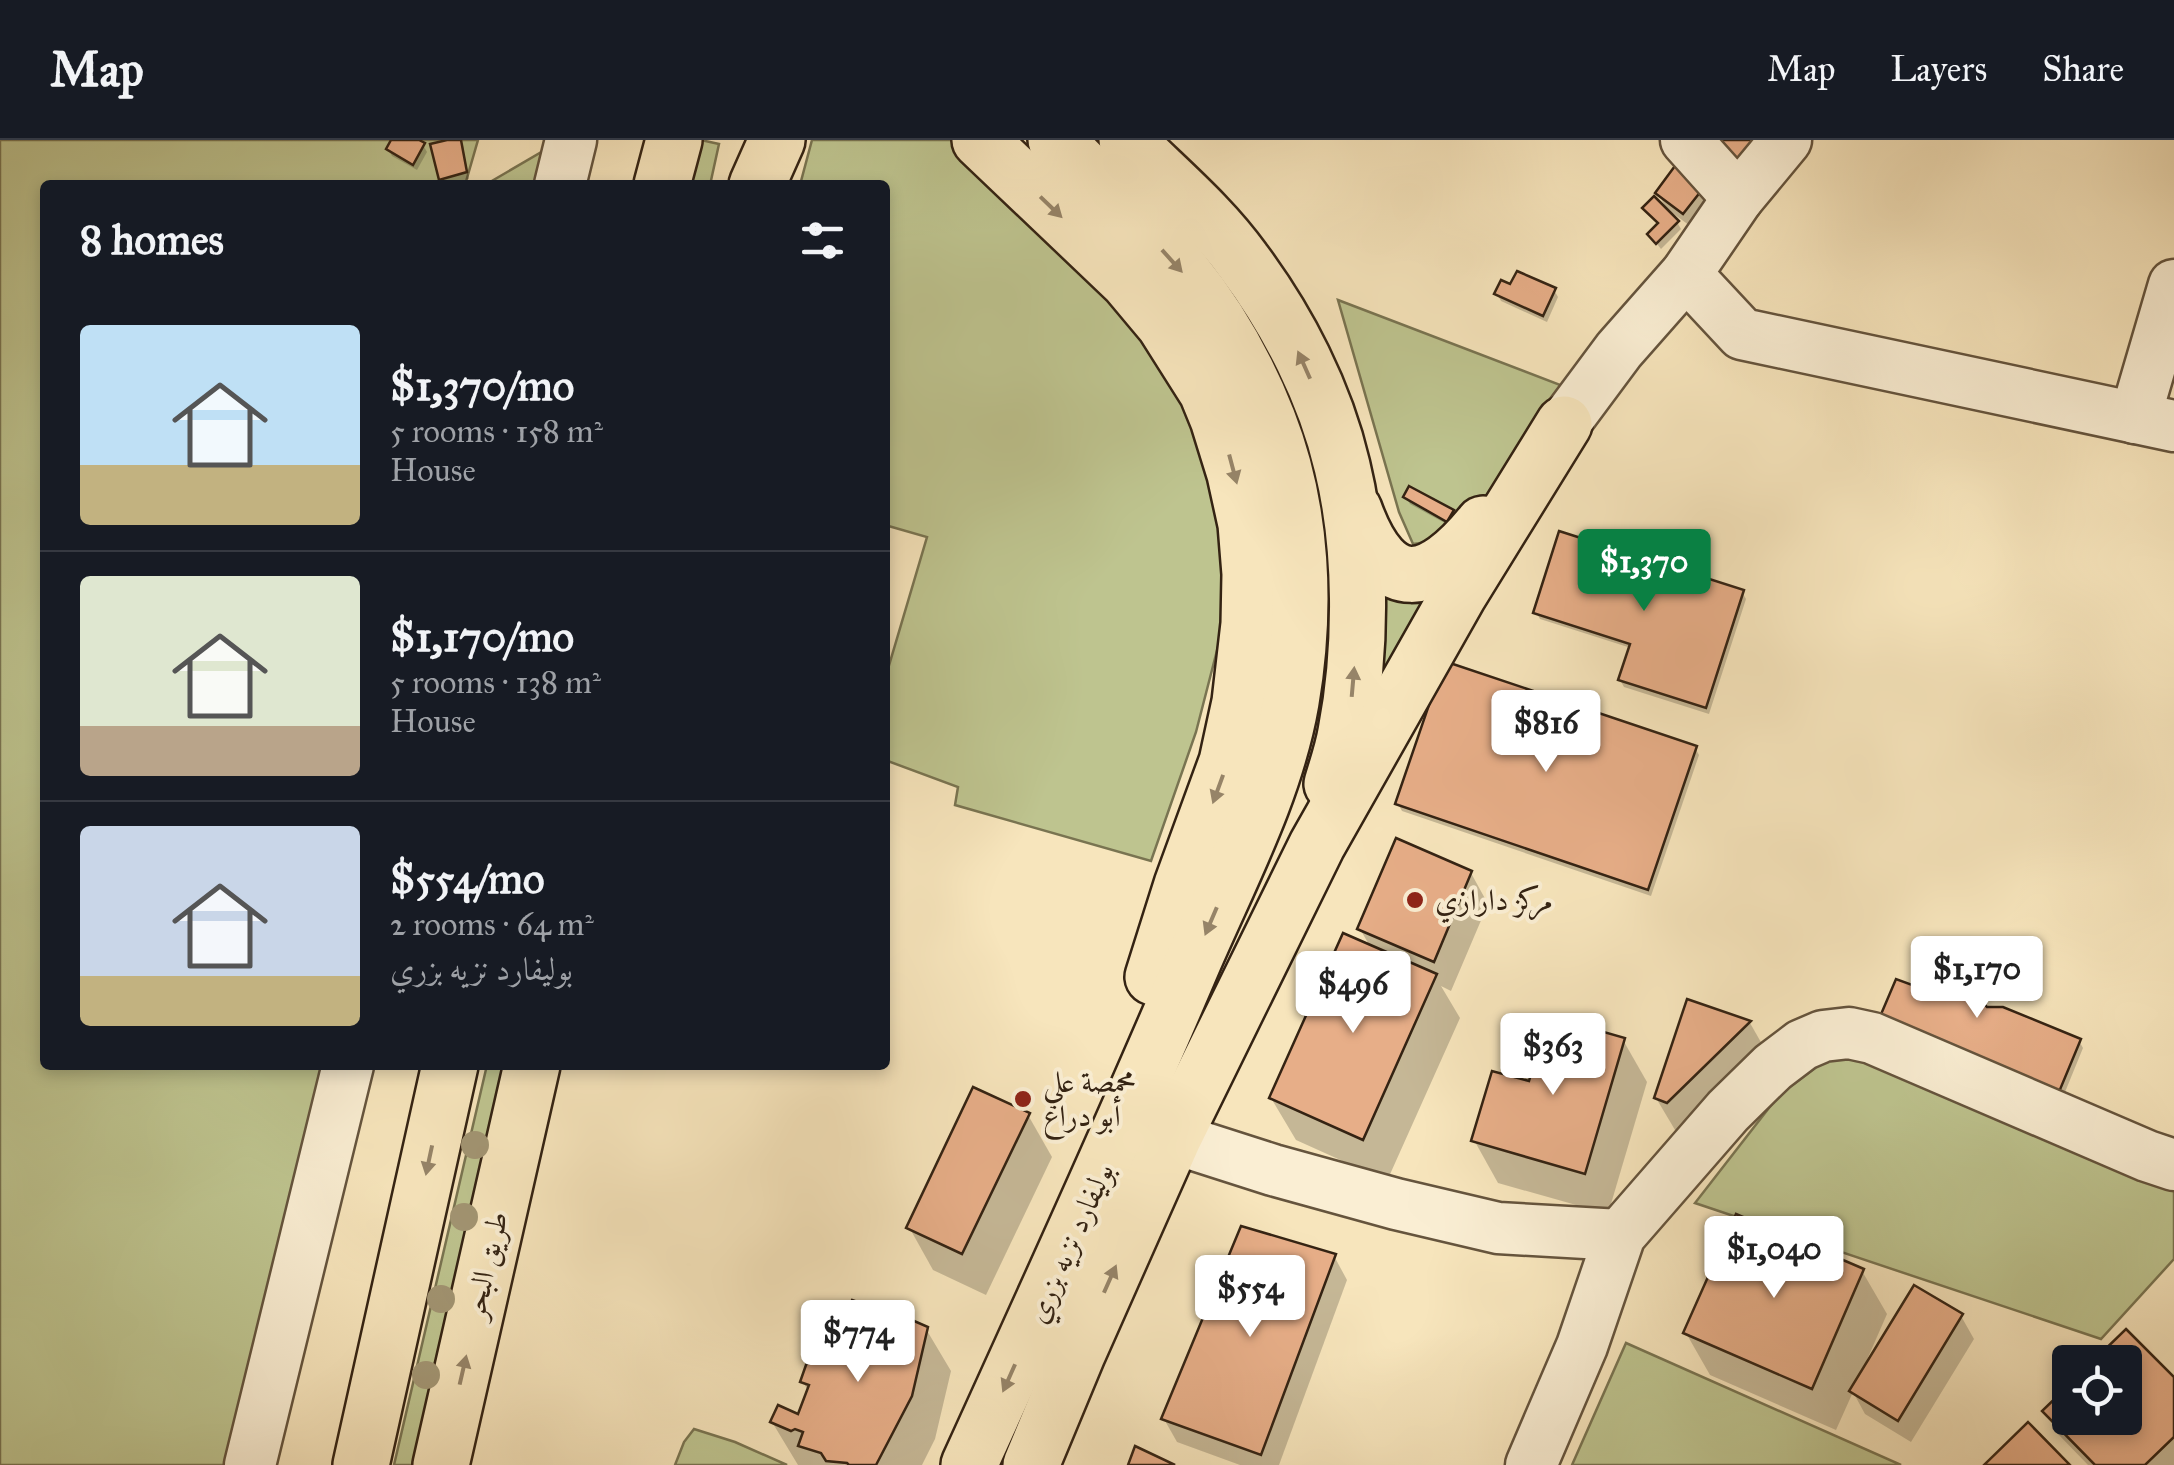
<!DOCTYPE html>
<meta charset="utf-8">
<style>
:root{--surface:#171b24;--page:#242831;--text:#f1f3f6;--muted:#9ea1a6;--line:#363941;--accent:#0b8043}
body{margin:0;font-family:"IM FELL Great Primer",Amiri,serif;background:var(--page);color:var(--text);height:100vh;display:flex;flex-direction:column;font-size:38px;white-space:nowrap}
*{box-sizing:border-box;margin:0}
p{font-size:32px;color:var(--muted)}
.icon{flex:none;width:55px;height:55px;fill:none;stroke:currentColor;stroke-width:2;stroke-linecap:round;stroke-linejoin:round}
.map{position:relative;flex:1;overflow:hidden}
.drawer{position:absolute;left:40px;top:40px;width:850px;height:890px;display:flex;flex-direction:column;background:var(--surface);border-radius:10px;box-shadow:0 5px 15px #0003}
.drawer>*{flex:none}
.tools{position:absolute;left:2052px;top:1205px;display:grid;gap:20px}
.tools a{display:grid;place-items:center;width:90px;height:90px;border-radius:10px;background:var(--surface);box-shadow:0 5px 15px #0003;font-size:50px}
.price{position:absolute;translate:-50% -85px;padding:0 22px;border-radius:10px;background:#fff;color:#222;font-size:32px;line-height:65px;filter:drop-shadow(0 2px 5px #0008)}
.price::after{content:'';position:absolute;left:50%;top:60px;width:30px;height:22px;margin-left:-15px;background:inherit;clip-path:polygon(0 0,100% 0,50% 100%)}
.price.current{background:var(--accent);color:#fff}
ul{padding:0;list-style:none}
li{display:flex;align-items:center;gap:30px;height:250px;padding:0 40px}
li+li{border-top:2px solid var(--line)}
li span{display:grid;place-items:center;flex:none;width:280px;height:200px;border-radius:10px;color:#555}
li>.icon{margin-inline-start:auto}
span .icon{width:120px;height:120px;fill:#fffc;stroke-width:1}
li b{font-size:42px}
h2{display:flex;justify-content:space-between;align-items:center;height:120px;padding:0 40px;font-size:42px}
header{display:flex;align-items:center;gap:60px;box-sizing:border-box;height:140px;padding:0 50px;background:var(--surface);border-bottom:2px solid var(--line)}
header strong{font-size:48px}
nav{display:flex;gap:55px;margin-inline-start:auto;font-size:35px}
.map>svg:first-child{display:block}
</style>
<header>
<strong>Map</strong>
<nav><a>Map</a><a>Layers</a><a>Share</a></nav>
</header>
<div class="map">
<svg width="2174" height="1325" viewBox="0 0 2174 1325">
<rect width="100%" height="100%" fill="#f7e5bc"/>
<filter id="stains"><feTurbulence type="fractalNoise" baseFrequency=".002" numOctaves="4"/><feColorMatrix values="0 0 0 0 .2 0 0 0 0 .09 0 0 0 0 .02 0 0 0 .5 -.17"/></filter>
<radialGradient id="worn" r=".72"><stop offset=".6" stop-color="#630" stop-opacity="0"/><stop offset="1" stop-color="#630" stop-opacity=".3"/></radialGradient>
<g fill="#bec48f" stroke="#797451" stroke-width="2.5">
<polygon points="0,0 478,0 465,45 45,45 45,925 335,925 242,1325 0,1325"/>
<polygon points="562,0 551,45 485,45"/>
<polygon points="701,0 719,4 710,45 691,45"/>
<polygon points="812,0 965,0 1127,179 1199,289 1223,386 1222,491 1196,592 1151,721 955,665 958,647 885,620 885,539 927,397 885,385 885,45 800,45"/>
<polygon points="1338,160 1563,246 1484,364 1451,399 1413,404 1399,372"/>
<polygon points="1369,435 1427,456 1377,559"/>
<polygon points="1835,913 1862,913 2174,1048 2174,1119 2101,1199 1695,1063 1779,955"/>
<polygon points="487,925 512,925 417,1325 394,1325"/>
<polygon points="1626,1203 1901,1325 1572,1325"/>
<polygon points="694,1289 735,1302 787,1325 675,1325 684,1302"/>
</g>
<g fill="#0003">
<polygon points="393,0 414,0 423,5 427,12 417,30 392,16 388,9"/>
<polygon points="459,0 463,6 469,39 444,45 433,6"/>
<polygon points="1684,19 1719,54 1693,88 1671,72 1681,89 1661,109 1650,95 1660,85 1645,68 1668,72 1658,53"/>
<polygon points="1554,150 1558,157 1547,182 1501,161 1497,154"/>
<polygon points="1406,357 1452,372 1456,379 1452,387 1410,364"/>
<polygon points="1742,452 1746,459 1709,574 1624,547 1620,540 1631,508 1540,479 1536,472"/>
<polygon points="1695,608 1699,615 1651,756 1402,671 1398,664"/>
<polygon points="1471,733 1488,764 1451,851 1441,846 1460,878 1387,1041 1296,1000 1271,958 1371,808 1360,789"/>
<polygon points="1985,827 1989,834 1979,861 1986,869 2079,901 2083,908 2063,957 1913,849"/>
<polygon points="1689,862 1750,883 1774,925 1681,1000 1656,958"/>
<polygon points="1623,900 1647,942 1608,1074 1498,1043 1474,1000 1530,944"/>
<polygon points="1028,975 1052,1017 986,1155 933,1130 909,1087"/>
<polygon points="1334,1116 1347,1140 1279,1325 1240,1325 1177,1302 1164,1279"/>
<polygon points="1862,1131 1887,1174 1866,1222 1869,1224 1961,1176 1974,1199 1911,1302 1865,1274 1853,1252 1836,1290 1710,1235 1686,1193"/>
<polygon points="845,1181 901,1183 926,1189 951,1231 935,1299 922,1325 798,1325 772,1282 799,1277 809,1252 803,1242"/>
<polygon points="2126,1192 2174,1241 2174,1325 2088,1325 2058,1294 2045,1271 2070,1247 2070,1278 2125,1278 2125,1222 2095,1222"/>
</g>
<g fill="#e7ae88" stroke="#342313" stroke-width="2.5">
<polygon points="391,0 419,0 425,3 413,25 386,9"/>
<polygon points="447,0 461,0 467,32 439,40 430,4"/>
<polygon points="1706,0 1766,0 1736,29"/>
<polygon points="1683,15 1712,37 1683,74 1655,53"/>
<polygon points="1654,56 1679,81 1656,104 1647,94 1658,83 1642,68"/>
<polygon points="1517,131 1556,148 1543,176 1494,154 1501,140 1510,144"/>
<polygon points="1409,346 1454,370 1447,382 1403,357"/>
<polygon points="1559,391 1744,450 1706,568 1618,540 1630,504 1533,473"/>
<polygon points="1444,521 1697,606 1648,750 1395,664"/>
<polygon points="1396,698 1472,731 1434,822 1357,789"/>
<polygon points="1343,793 1437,834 1363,1000 1269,958"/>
<polygon points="1929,802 1987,825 1975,854 1987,867 2003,867 2081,899 2059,952 1879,879 1896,839 1912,845"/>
<polygon points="1687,859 1751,881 1667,963 1654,958"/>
<polygon points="1548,876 1625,898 1585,1034 1471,1001 1492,931 1529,941"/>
<polygon points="973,947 1030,973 962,1114 906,1088"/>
<polygon points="1736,1074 1864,1129 1812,1249 1683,1193"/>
<polygon points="1241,1086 1336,1114 1261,1315 1161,1279"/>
<polygon points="1914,1145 1963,1174 1898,1281 1849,1251"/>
<polygon points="852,1160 877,1169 890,1171 901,1180 905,1177 928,1187 912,1256 876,1325 849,1325 847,1323 826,1321 821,1313 798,1306 803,1292 795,1289 791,1291 770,1282 778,1265 798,1274 809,1245 800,1242 806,1225 816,1214 834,1174 844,1178"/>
<polygon points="2126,1189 2174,1237 2174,1297 2145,1325 2095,1325 2042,1271 2070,1244 2070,1278 2125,1278 2125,1222 2092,1222"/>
<polygon points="2028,1282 2070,1325 1984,1325"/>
<polygon points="1135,1306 1175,1325 1128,1325"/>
</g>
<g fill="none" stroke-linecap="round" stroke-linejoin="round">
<g stroke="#65543d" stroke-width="55">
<g id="minor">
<polyline points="1686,0 1738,58"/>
<polyline points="560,45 571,0"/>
<polyline points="1686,134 1742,194 2174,286"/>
<polyline points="2135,278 2174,145"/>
<polyline points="1564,284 1619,210 1686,134 1738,58 1786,0"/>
<polyline points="1173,998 1273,1030 1396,1064 1498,1088 1620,1095"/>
<polyline points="250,1325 348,925"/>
<polyline points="1531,1325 1582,1206 1620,1095 1728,971 1773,927 1802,905 1823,896 1849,893 1872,898 2147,1016 2174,1025"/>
</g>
</g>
<g stroke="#342313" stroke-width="60">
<g id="highway">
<polyline points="980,0 1128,141 1164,184 1207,252 1218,279 1235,334 1246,384 1250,434 1249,484 1240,562 1227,622 1182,745 1153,837"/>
<path d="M1127,0C1166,39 1211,76 1243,121C1288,181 1325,253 1342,326C1362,408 1362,509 1346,592C1343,610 1337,627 1332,644"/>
<polyline points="662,45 674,0"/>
<polyline points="757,45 777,0"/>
<path d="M1354,370C1386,459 1431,448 1483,384"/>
<polyline points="361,1325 450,925"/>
<polyline points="441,1325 532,925"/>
<path d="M969,1325C1045,1158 1121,991 1193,822C1229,738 1275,653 1291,562C1307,468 1303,369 1268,280C1246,224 1215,170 1176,124C1139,81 1096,41 1056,0"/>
<polyline points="1031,1325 1078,1212 1173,998 1317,705 1459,454 1564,284"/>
</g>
</g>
<use href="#minor" stroke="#faeed3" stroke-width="50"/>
<use href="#highway" stroke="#f7e5bc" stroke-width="55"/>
</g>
<g fill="#a29573">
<circle cx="475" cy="1005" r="14"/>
<circle cx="464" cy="1077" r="14"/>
<circle cx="441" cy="1159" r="14"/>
<circle cx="426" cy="1235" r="14"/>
</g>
<defs><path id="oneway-solid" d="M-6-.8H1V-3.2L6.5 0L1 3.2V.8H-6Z" transform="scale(2.5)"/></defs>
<g fill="#968468">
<use href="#oneway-solid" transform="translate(1051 67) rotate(44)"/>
<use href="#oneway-solid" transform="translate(1172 121) rotate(48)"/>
<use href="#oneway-solid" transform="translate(1304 225) rotate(-114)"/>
<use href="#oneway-solid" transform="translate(1233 329) rotate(75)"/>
<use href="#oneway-solid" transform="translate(1353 542) rotate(-85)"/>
<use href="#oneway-solid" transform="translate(1218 649) rotate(110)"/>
<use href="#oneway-solid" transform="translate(1211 781) rotate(113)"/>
<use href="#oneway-solid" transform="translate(429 1020) rotate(102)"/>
<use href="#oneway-solid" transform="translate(1110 1139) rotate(-66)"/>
<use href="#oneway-solid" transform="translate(463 1230) rotate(-77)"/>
<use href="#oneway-solid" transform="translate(1009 1238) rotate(114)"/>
</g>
<g fill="#8f2418" stroke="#faeed3" stroke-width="4">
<circle cx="1415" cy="760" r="10"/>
<circle cx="1023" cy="959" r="10"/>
</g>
<g text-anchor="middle" stroke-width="8" stroke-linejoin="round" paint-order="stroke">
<g font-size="30" fill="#342313" stroke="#faeed3" text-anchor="start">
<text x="1435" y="770">مركز دارازي</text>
<text x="1043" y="952">محمصة علي<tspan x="1043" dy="34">أبو دراع</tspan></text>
</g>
<g font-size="30" fill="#342313" stroke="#faeed3">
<text transform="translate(1070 1103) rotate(-66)" y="10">بوليفارد نزيه بزري</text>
<text transform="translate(486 1125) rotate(-77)" y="10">طريق البحر</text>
</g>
</g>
<rect width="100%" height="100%" filter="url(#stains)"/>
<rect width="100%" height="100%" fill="url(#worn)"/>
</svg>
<div class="tools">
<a><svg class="icon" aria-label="locate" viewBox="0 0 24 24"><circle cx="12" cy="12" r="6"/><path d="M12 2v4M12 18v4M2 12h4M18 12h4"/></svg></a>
</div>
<b class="price current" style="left:1644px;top:474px">$1,370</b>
<b class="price" style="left:1546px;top:635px">$816</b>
<b class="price" style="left:1977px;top:881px">$1,170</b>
<b class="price" style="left:1353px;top:896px">$496</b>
<b class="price" style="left:1553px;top:958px">$363</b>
<b class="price" style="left:1774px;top:1161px">$1,040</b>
<b class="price" style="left:1250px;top:1200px">$554</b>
<b class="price" style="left:858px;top:1245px">$774</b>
<section class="drawer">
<h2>8 homes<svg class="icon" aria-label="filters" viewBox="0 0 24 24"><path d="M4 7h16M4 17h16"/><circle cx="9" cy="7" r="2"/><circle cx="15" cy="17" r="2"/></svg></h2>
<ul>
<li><span style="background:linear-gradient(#bfe0f5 70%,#c2b280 0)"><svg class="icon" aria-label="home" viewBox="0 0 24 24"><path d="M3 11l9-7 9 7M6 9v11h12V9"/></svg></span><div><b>$1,370/mo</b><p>5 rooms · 158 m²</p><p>House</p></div></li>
<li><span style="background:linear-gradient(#dfe7d0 75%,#b9a48a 0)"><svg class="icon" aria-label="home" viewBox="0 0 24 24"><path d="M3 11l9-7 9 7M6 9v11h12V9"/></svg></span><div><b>$1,170/mo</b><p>5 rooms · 138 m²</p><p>House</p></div></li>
<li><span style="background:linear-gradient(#c9d6e8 75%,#c2b280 0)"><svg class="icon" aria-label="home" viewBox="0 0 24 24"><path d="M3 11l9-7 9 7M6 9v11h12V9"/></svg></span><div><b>$554/mo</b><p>2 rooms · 64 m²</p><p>بوليفارد نزيه بزري</p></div></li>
</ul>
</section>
</div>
